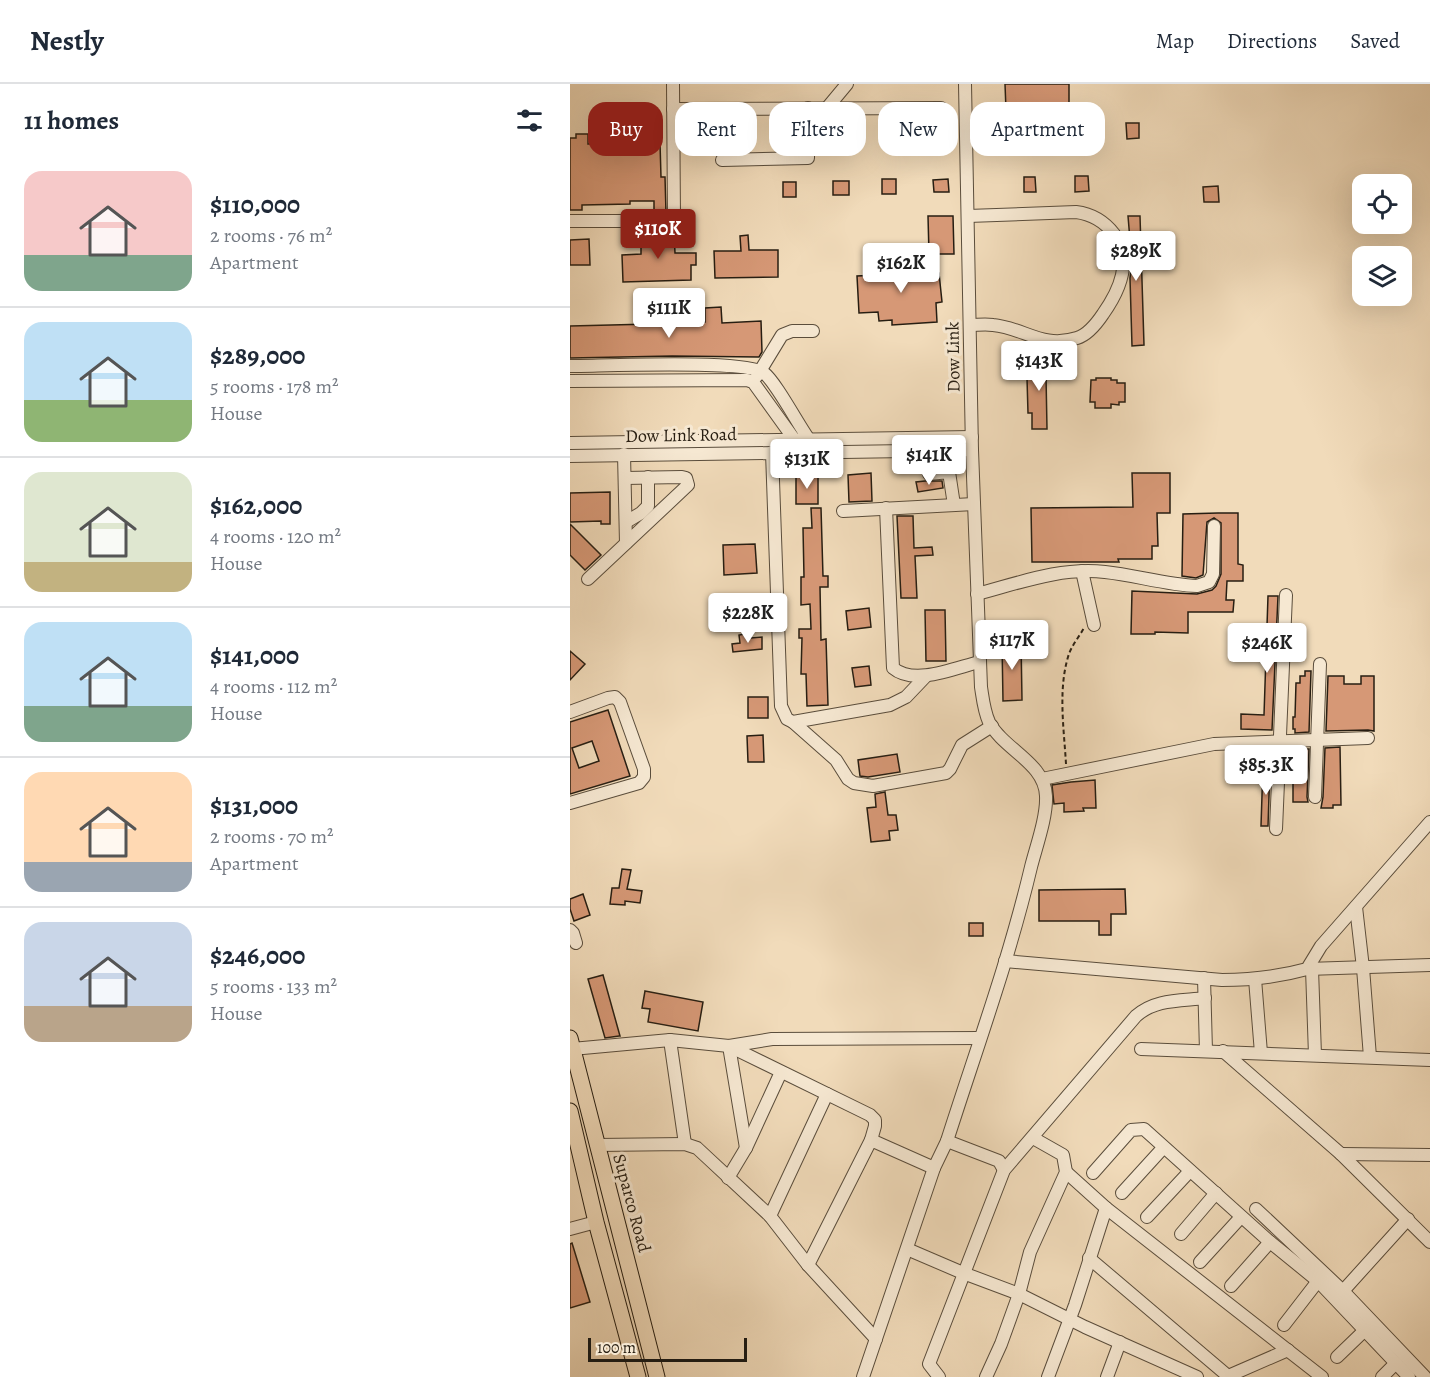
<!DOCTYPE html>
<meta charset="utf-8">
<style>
:root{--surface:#fff;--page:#f6f6f7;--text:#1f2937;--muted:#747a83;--line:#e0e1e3;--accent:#8f2418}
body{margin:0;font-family:Alegreya,serif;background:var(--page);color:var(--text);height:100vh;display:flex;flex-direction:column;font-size:22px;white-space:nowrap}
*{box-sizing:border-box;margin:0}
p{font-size:20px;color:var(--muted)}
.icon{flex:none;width:33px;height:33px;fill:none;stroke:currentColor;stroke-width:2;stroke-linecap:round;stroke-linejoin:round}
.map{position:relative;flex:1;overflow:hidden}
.side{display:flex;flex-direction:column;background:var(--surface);width:570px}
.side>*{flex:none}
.banner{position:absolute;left:18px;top:18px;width:570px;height:54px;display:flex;gap:12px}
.controls{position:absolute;left:782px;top:90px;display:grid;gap:12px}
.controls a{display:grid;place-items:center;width:60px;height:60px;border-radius:12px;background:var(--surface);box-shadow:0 6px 24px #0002;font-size:30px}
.scale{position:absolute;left:18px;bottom:15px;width:159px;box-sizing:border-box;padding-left:6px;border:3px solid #271e12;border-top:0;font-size:16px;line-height:21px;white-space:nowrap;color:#271e12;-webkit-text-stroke:4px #f6e8d2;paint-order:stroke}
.price{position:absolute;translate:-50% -51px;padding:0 14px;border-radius:6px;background:#fff;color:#222;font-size:20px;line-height:39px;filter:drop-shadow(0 2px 3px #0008)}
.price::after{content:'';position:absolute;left:50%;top:36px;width:18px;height:14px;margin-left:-9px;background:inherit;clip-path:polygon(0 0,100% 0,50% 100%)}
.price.current{background:var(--accent);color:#fff}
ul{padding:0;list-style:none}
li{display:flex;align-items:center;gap:18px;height:150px;padding:0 24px}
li+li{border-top:2px solid var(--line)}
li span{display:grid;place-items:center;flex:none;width:168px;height:120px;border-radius:18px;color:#555}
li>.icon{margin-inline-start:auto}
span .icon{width:72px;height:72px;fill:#fffc;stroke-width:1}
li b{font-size:26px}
h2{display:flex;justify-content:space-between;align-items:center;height:72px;padding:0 24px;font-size:26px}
.chip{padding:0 21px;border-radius:18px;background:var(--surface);box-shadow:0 6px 24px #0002;font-size:21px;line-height:54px}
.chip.current{background:var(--accent);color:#fff}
header{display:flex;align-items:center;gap:36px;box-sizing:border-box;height:84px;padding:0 30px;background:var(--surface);border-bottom:2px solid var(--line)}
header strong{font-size:28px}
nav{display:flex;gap:33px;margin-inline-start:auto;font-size:21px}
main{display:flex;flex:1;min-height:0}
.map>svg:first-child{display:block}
</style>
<header>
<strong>Nestly</strong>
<nav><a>Map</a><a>Directions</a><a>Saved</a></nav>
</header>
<main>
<section class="side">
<h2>11 homes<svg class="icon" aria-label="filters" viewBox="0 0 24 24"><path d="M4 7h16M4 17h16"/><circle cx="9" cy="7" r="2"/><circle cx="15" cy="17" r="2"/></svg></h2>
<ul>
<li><span style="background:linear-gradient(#f6c9c9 70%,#7fa58c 0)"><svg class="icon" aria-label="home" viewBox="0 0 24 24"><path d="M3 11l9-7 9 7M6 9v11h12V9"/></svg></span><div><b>$110,000</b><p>2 rooms · 76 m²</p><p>Apartment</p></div></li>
<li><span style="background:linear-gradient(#bfe0f5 65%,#8fb573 0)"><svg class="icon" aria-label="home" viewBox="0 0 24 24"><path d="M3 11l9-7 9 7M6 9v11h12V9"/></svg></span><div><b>$289,000</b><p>5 rooms · 178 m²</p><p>House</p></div></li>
<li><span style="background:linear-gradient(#dfe7d0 75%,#c2b280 0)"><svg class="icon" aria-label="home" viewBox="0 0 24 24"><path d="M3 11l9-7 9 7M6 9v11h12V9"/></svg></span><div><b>$162,000</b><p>4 rooms · 120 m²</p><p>House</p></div></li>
<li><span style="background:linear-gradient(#bfe0f5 70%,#7fa58c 0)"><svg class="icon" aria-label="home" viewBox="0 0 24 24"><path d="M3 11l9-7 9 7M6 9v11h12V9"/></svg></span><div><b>$141,000</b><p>4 rooms · 112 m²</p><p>House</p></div></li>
<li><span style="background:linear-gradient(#ffd9b3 75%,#9aa5b1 0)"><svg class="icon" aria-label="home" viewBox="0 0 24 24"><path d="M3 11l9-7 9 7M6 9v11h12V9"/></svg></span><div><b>$131,000</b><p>2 rooms · 70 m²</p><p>Apartment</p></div></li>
<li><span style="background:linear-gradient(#c9d6e8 70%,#b9a48a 0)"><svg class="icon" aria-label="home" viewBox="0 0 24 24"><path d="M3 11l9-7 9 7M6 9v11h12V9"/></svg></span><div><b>$246,000</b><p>5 rooms · 133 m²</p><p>House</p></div></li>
</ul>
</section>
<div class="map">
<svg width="860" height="1293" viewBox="0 0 860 1293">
<rect width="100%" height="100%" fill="#f1dbba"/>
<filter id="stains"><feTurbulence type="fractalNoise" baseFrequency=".00333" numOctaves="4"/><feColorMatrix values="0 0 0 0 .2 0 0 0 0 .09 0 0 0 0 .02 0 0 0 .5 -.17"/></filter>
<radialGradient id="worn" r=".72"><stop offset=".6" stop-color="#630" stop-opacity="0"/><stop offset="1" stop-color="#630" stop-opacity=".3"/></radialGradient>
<g fill="#d69876" stroke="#271e12" stroke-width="1.5" fill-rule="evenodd">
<polygon points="435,0 499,0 499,25 436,26"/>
<polygon points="556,39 569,39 569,54 557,55"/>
<polygon points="428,41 428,55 414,55 414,42"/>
<polygon points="466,41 467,55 453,56 453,42"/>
<rect x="363" y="42" width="15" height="16"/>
<polygon points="312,44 325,44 325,59 313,59"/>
<polygon points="6,50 18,50 18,60 90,59 91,93 95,93 96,129 84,129 84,117 60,117 60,120 12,121 12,126 0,126 0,54 6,54"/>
<polygon points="505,92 518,92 519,107 505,108"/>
<polygon points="454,93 465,93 466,108 454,108"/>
<rect x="312" y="95" width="14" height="15"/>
<polygon points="378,95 379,108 364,108 363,96"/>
<rect x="263" y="97" width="16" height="14"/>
<rect x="213" y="98" width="13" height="15"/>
<polygon points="648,102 649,118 634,118 633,103"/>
<polygon points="358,132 383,132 384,170 359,170"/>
<polygon points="558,132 570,132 574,261 562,262 560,194 562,180"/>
<polygon points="71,148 104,148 105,169 126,169 126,181 121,181 121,196 53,198 52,171 71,170"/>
<polygon points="178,151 179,166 208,166 208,193 145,194 144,167 171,167 170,152"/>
<polygon points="19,155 20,181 0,181 0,156"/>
<polygon points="360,179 361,190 369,189 372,218 366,219 367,238 322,241 322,236 309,237 308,228 289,229 287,192 307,191 307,183"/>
<polygon points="151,223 152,239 191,237 192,268 189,273 102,272 0,274 0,242 81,240 81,228 93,227 93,239 135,238 135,224"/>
<polygon points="461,275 481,275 482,292 476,292 477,345 462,345 462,329 458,329 457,294 462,294"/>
<polygon points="526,294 541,294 541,296 547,296 547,299 555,299 555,318 549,318 549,321 541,320 541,324 525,324 525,318 520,318 521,296 526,296"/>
<polygon points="301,389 302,417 279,418 278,391"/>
<polygon points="562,389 600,389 600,429 587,429 588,462 582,462 582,475 548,475 549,478 462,478 461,424 563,423"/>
<rect x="226" y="392" width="22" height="28"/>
<polygon points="355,397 372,397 373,404 348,408 346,398"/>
<polygon points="40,408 40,440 31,440 31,437 0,438 0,409"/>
<polygon points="241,424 251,424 253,492 258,492 258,503 250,503 251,556 256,555 258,621 237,622 236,590 231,590 232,554 229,554 229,545 241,545 240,520 231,521 231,493 234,493 233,444 242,444"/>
<polygon points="648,429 668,429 668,480 673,481 673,497 657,497 656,516 664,516 663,528 618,528 618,549 585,548 585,550 561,550 562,507 627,510 642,506 646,502 651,490 651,439 644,434 637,438 633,491 626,494 612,492 613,430"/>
<polygon points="327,432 343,432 344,464 362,463 363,471 345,472 347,514 331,514"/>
<polygon points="0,440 31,471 15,486 0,471"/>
<polygon points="185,460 187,489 154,491 153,461"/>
<polygon points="698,512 708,512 702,646 671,645 671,630 694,631"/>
<polygon points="299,524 301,543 278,546 276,527"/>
<polygon points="355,526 375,526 376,577 356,577"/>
<polygon points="180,549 181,554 192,553 192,565 163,568 162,560 170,559 169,551"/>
<polygon points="451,557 452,616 433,617 432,558"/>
<polygon points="0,567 15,580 0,596"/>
<polygon points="299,582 301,601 285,603 282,584"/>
<polygon points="735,587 741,587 739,648 725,649 725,645 723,645 723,633 725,633 726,599 730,599 730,592 735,592"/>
<polygon points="758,592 774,592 774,600 791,600 791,592 804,592 804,647 798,646 756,647"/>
<rect x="178" y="613" width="20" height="21"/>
<path d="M38,626L60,692L0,710V638ZM22,657L29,677L9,684L2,664Z"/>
<polygon points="193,651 194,678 178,678 177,652"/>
<polygon points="770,663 771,721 763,721 763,724 751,724 753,713 755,664"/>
<polygon points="723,665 739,665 737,713 738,718 723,718"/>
<polygon points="327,670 330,688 298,693 290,692 288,676"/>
<polygon points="693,681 700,681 698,742 691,742"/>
<polygon points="525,696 526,724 513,724 514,727 494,728 494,719 484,720 482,701 501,698"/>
<polygon points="315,708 318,731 326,731 328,746 319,747 320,756 301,758 297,724 306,723 305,710"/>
<polygon points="52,785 61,786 57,805 72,807 70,819 55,817 55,821 40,820 42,804 49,804"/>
<polygon points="555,805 556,830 541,830 541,851 529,851 529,837 469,837 469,806"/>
<polygon points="13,810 20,831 4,837 0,825 0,815"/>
<rect x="399" y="839" width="14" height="13"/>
<polygon points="33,891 50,952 49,952 35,954 18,895"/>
<polygon points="75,907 133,918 128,947 78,938 80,925 72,924"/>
<polygon points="2,1159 20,1218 0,1224 0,1160"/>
</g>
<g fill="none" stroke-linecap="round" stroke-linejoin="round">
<g stroke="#5a4d3c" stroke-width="14">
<g id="minor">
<polyline points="257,24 277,0"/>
<polyline points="103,25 371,24"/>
<polyline points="152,76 238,74 238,24"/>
<path d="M398,132L506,128C522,130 534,137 544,150C563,177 550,206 533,230C527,239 517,251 507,254C472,265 455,244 423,241C416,240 407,241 400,241"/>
<polyline points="0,137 100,137 104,134 103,0"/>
<path d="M0,282C31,282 176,275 194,289C205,297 228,340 238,354"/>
<polyline points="187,292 212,251 222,247 243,247"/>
<polyline points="0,297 177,296 183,298 224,355"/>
<polyline points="0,359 402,353"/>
<polyline points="202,368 211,622 217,635 223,638 320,621 336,613 356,592"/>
<polyline points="54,370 56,459"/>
<polyline points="0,372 402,366"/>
<polyline points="359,390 379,388 384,421"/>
<path d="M316,424L323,584C344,602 385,584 409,578"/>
<polyline points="273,427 404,420"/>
<polyline points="56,438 71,429 78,422 78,393"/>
<polyline points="512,487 524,541"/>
<polyline points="18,495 118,401 116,394 112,393 55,394"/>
<path d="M407,510C449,499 490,483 535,488C565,491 596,501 627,502L639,498L643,490L644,442"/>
<polyline points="0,628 38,614 45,613 50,618 74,685 74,693 69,699 0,719"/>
<polyline points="223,638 266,676 278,695 284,699 303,702 376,689 380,685 392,661 422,642"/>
<polyline points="472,695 644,660 798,654"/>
<polyline points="745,713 750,580"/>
<polyline points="706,745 716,511"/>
<polyline points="786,823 793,884 800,973"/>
<polyline points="0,846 3,849 6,859"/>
<path d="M435,877L652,896C681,896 708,893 737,885L751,862L860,738"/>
<polyline points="737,885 860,881"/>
<polyline points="742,885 745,971"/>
<polyline points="634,894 636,967"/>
<polyline points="685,895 691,969"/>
<polyline points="100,956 115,1060"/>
<polyline points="2,965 100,956 159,962 300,1031 305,1036 305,1042 301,1056"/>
<polyline points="571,965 860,976"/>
<polyline points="653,967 771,1070 860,1158"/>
<polyline points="377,1057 429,1077 434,1086"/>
<polyline points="27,1061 115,1060 127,1064 200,1132 238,1181 306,1255"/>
<polyline points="176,1064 159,962 202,955 410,954"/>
<polyline points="771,1070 860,1071"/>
<polyline points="496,1088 536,1124 752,1293"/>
<polyline points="523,1089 561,1046 574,1045 700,1158 748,1197 839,1293"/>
<polyline points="158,1094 176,1064 211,988"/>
<polyline points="552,1109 593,1064"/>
<polyline points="686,1125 773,1207 855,1293"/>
<polyline points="200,1132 257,1010"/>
<polyline points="577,1133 620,1087"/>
<polyline points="0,1145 26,1138"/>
<polyline points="611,1150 646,1109"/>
<polyline points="337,1165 393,1189 449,1210 515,1243 627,1293"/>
<polyline points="519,1174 658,1292"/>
<polyline points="630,1178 671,1133"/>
<polyline points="238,1181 301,1056 364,1084"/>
<polyline points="661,1202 700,1158"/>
<polyline points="773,1207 838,1135"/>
<polyline points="714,1241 748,1197"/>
<polyline points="767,1273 795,1246"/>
<path d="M293,1293L364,1084L377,1057C406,966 439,876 461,783C466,763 477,733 476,712C475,679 434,666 419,638C414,627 413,616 411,603L402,366L395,0"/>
<path d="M369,1293L359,1280L434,1086L566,932C585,915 610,917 635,914"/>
<polyline points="416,1293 431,1260 449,1210 460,1168 496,1088 493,1071 463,1054"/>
<polyline points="478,1293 505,1221 536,1124"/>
<polyline points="537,1293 550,1258"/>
<polyline points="656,1293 718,1266"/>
<polyline points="812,1293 826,1279"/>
</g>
</g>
<g stroke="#271e12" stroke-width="17">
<g id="major">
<polyline points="0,954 87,1293"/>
<polyline points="0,1027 26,1138 68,1293"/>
</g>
</g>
<path stroke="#271e12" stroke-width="2" stroke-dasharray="4.5 3" stroke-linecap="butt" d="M496,680C494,645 488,607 498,573C501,562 509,553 514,544"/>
<use href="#minor" stroke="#f6e8d2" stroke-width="12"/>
<use href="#major" stroke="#f1dbba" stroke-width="15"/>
</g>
<g text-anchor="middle" stroke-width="6" stroke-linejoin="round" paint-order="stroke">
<g font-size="18" fill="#271e12" stroke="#f6e8d2">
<text transform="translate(383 273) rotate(-91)" y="6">Dow Link</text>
<text transform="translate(111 351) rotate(-1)" y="6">Dow Link Road</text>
<text transform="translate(62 1119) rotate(75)" y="6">Suparco Road</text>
</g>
</g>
<rect width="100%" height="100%" filter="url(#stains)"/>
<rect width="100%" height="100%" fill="url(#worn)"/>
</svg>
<div class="controls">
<a><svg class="icon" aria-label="locate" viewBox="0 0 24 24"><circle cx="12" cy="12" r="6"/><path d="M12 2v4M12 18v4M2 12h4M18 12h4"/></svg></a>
<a><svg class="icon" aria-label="layers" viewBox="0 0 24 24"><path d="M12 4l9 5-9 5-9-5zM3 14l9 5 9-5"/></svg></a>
</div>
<div class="scale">100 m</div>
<b class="price current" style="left:88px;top:176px">$110K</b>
<b class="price" style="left:566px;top:198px">$289K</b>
<b class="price" style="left:331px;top:210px">$162K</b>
<b class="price" style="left:99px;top:255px">$111K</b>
<b class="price" style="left:469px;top:308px">$143K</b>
<b class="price" style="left:359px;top:402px">$141K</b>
<b class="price" style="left:237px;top:406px">$131K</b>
<b class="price" style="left:178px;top:560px">$228K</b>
<b class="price" style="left:442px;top:587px">$117K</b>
<b class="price" style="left:697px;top:590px">$246K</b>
<b class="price" style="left:696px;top:712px">$85.3K</b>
<div class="banner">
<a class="chip current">Buy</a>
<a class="chip">Rent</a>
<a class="chip">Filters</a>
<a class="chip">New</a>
<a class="chip">Apartment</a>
</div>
</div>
</main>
